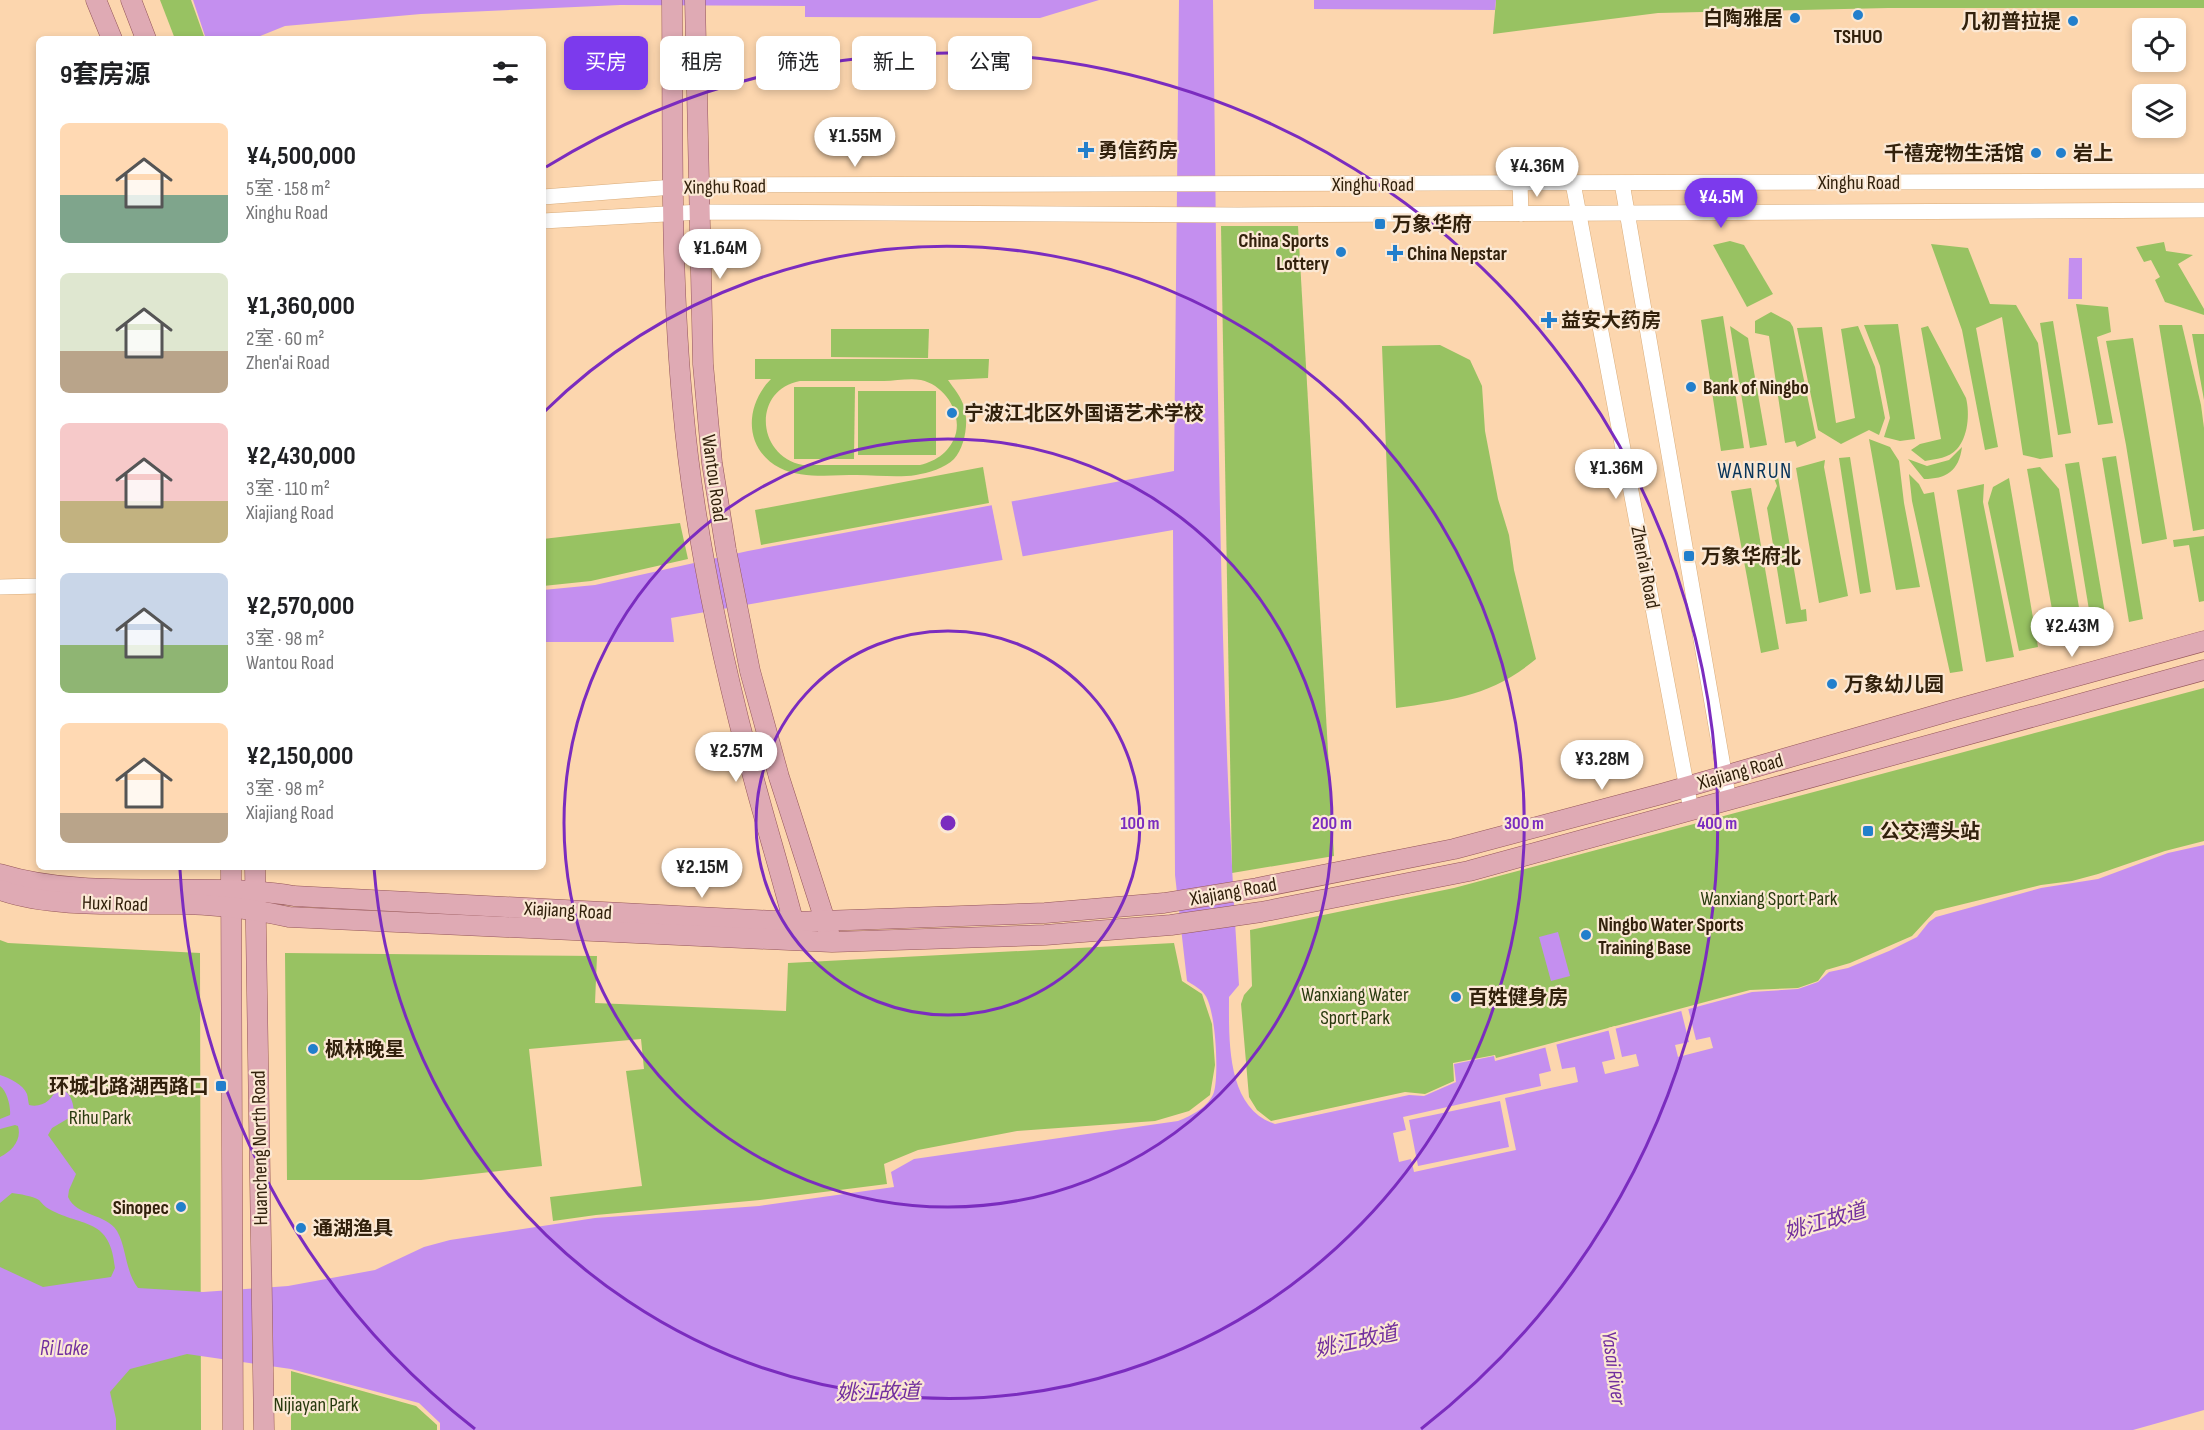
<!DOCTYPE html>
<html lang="zh">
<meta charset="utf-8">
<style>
:root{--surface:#fff;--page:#f2f2f2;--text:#202124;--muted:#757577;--accent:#7c3aed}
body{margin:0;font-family:"Sofia Sans Condensed","Noto Sans SC",sans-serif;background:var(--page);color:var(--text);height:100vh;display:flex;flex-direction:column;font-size:22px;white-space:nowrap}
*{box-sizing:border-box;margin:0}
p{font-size:20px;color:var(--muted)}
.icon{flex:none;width:33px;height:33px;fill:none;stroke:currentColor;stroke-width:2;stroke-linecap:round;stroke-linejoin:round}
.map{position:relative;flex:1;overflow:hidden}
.panel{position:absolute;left:36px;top:36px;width:510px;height:834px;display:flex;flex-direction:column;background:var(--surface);border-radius:9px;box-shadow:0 3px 9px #0003}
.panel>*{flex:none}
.top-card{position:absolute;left:564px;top:36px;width:570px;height:54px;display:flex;gap:12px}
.tools{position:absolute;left:2132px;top:18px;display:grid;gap:12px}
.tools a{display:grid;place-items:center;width:54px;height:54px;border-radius:9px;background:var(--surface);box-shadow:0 3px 9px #0003;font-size:30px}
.price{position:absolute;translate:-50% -51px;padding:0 14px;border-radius:21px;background:#fff;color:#222;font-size:20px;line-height:39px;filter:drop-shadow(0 2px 3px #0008)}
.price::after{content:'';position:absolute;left:50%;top:36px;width:18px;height:14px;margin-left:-9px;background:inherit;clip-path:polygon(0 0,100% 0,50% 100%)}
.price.active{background:var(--accent);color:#fff}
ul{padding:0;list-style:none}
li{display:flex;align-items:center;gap:18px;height:150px;padding:0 24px}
li span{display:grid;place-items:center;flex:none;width:168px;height:120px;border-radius:9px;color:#555}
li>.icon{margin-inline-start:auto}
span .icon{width:72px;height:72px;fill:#fffc;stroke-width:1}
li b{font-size:26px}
h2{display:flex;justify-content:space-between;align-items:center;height:72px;padding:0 24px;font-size:26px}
.tag{padding:0 21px;border-radius:9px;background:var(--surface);box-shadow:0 3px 9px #0003;font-size:21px;line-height:54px}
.tag.active{background:var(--accent);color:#fff}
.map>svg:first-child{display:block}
</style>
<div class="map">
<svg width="2204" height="1430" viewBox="0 0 2204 1430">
<rect width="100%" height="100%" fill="#fcd6ae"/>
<g fill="#98c262" fill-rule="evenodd">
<polygon points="160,0 191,0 205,39 175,39"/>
<polygon points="1496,0 2204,0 2204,8 1888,8 1658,13 1493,34"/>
<polygon points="1221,226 1298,226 1334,856 1232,873"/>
<polygon points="1730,241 1744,245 1773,294 1747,307 1713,245"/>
<polygon points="2164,242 2166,251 2193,255 2178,264 2204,309 2204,315 2165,302 2155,280 2160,277 2151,260 2144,262 2136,247"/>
<polygon points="1931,244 1968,248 1990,304 2016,305 2038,343 2053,457 2040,459 2023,455 2002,317 1976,328 1998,447 1985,450 1962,330"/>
<polygon points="2076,304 2108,307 2111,332 2097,337 2113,423 2098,425"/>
<polygon points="1771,312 1790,322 1793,327 1816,438 1797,447 1795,441 1785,443 1769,336 1755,333 1755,321"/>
<polygon points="1723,316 1744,448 1721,451 1701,320"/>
<polygon points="2053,321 2071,433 2058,435 2040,323"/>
<polygon points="1898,324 1915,439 1900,441 1884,437 1890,418 1880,366 1864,325"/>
<polygon points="2159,325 2182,325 2201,405 2204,428 2204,529 2193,531"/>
<polygon points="1730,326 1748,338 1767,445 1750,448"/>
<polygon points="1858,326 1875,367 1885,418 1879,435 1869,430 1841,444 1818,430 1797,328 1822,327 1836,423 1855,418 1841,329"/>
<path d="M1928,326L1966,398C1970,414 1968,437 1957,449C1949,458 1936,459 1925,461L1911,450L1920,444L1941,439L1921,328Z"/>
<polygon points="831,329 929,329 928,358 831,357"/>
<polygon points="2192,334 2204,334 2204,400"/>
<polygon points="2133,338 2167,539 2142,544 2126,445 2106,341"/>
<path d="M1440,345L1470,360L1482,386L1485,431L1498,499L1509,535L1514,570L1536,659C1492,696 1451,700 1396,708L1382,346Z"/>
<path d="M755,359H989L988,378L948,380C954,389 961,396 964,407C969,422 965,447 954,459C945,468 928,473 916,475C897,478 876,475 857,475C832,475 802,479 780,468C743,449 745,405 771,379H755ZM800,381C828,381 856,381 884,381C895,381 909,378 921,380C944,385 961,411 956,433C951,451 937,461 920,465H803C756,456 752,390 800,381Z"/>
<polygon points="794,387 855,387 854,459 794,459"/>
<rect x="858" y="391" width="78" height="64"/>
<polygon points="1869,439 1890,447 1899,461 1904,503 1920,587 1896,590"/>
<path d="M1962,447C1959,471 1946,479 1924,479L1908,459L1927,466L1949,460Z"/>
<polygon points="2116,456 2143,619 2129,622 2102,458"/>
<polygon points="1850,457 1871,592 1860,594 1839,458"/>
<polygon points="1825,460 1824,467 1848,596 1819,603 1796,468"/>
<polygon points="2079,462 2107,625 2092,628 2065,464"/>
<polygon points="983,467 989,503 761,545 755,510"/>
<polygon points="2040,467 2059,489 2084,637 2058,643 2027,469"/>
<polygon points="1777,471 1801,610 1806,609 1807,621 1786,624 1767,508 1777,486 1772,473"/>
<polygon points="1909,474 1919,484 1924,494 1934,492 1963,671 1950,673 1912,501"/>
<polygon points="2009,478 2038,647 2019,651 1988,503 1993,487"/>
<polygon points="1984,484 1983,502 2014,657 1986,662 1957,490"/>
<polygon points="1751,488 1779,649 1761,653 1731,491"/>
<polygon points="680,523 688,559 591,581 543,586 543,539"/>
<polygon points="2204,536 2204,601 2199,602 2189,545 2174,547 2173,540"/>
<polygon points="2204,688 2204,841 2165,851 2098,874 2072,881 2041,885 1935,911 1912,936 1850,963 1826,970 1818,981 1798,988 1750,990 1496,1058 1495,1055 1453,1063 1454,1081 1425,1094 1405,1092 1271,1121 1257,1110 1249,1097 1241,1004 1244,995 1252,986 1250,930 1454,888"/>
<polygon points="0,940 8,943 200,953 201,1430 0,1430"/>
<polygon points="1174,943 1182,981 1202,994 1212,1024 1215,1065 1210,1095 1189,1111 1155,1121 1017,1131 918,1150 884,1164 887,1184 760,1200 596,1215 553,1221 550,1197 642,1186 626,1071 644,1069 641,1039 529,1049 542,1166 421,1180 287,1180 285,953 597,956 595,1003 786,1011 788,963"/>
<polygon points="291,1371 416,1406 437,1425 437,1430 291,1430"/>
</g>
<g fill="#c48fef">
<polygon points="193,0 1099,0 1040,18 805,17 805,6 620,5 421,14 285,26 253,39 206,39"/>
<path d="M1179,0H1213C1218,328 1217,657 1239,985L1229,997C1229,1040 1226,1108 1275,1124L1409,1095L1424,1096L1456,1082L1454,1064L1494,1056L1495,1061L1752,992L1798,989L1818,982L1829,972L1848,968L1889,951L1917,937L1929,922L1936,917L2041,888L2098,879L2168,853L2204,845V1410L2133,1430H440V1423L419,1403L291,1369L187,1354L130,1369L110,1392L116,1419V1430H0V1267L43,1287L111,1277L115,1268C110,1217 84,1228 49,1209C45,1207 42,1203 39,1200C32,1196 20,1194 12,1193L0,1203V1157C12,1151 22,1140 18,1126L15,1125L0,1129V1119L10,1115C11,1107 7,1091 0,1086V1075C9,1078 23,1084 27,1094C28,1097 28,1101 29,1105C42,1108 53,1100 57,1087C70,1090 74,1102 74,1115L52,1128L48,1135L76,1174L69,1190L68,1197C77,1217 106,1213 117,1231C127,1249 125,1271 138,1288L203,1292L288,1286L375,1270L424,1247L450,1240L595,1218L759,1206L894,1187L891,1172L914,1159L1178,1121C1191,1116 1209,1107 1214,1092C1219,1075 1216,1010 1205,995C1201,989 1193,985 1187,981L1175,875L1173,530L671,618L674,642H543V590L595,585L748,551L1174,471Z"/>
<polygon points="1314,0 1496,0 1495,10 1314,9"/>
<polygon points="2069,258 2082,258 2082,299 2068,299"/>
<polygon points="1558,932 1570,976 1551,981 1539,937"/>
</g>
<g fill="#fcd6ae" fill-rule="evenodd">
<polygon points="1011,499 1023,558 1003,562 991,502"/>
<polygon points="1688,1008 1696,1040 1710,1037 1713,1048 1678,1057 1675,1045 1689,1042 1681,1010"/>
<polygon points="1615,1026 1622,1057 1636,1054 1639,1066 1605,1074 1602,1062 1615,1059 1608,1028"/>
<path d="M1556,1043L1562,1069L1575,1067L1578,1082L1505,1098L1516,1150L1414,1172L1411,1159L1399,1162L1393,1133L1406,1130L1403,1117L1541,1086L1539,1074L1551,1071L1545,1046ZM1500,1101L1509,1147L1418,1166L1409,1120Z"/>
</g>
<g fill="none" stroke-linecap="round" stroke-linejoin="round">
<g stroke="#d9ac7a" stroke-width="16">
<g id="minor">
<polyline points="1520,183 1521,214"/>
<polyline points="1573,183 1691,810"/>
<polyline points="1622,183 1729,801"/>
<polyline points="543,197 700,185 2204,181"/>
<polyline points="543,221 700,212 1238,215 2204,210"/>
<polyline points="0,587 39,586"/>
</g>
</g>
<g stroke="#955659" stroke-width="21">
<g id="major">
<polyline points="96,0 112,39"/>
<polyline points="131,0 146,39"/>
<path d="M672,0C673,136 670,273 683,408C693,524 718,641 747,753C762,813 781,872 796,932"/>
<polyline points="695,0 703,364 712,463 726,550 750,671 779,777 829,933"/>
<polyline points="231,867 233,1430"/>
<polyline points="255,867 264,1430"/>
<path d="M0,874C92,902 198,880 294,896L794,922L1045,913L1164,903L1257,888L1454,849L1665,793L1950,711L2204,641"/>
<path d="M0,890C53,909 127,903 183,904C219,905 254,909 289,917L832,942L1045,935L1171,925L1261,912L1469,871L2204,670"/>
</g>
</g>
<use href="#minor" stroke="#fff" stroke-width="15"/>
<use href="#major" stroke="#dfaab4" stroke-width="20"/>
</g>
<g fill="none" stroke="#7b2cbf" stroke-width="3">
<circle cx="948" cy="823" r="192"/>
<circle cx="948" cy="823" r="384"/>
<path d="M544 412A576 576 0 1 1 374 868"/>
<path d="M475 1429A769 769 0 0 1 180 870M546 167A769 769 0 0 1 1421 1429"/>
</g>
<g fill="#227fcc" stroke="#fbe8d4" stroke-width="2">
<circle cx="1858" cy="15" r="6"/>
<circle cx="1795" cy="18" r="6"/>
<circle cx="2073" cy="21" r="6"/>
<path d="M1083 141h6v6h6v6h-6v6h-6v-6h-6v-6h6z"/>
<circle cx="2036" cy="153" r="6"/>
<circle cx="2061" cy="153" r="6"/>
<rect x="1374" y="218" width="12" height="12" rx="3"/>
<circle cx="1341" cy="252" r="6"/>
<path d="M1392 244h6v6h6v6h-6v6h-6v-6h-6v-6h6z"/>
<path d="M1546 311h6v6h6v6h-6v6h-6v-6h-6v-6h6z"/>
<circle cx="1691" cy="387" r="6"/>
<circle cx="952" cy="413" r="6"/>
<rect x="1683" y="550" width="12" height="12" rx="3"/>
<circle cx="1832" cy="684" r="6"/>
<rect x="1862" y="825" width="12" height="12" rx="3"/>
<circle cx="1586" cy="935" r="6"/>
<circle cx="1456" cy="997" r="6"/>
<circle cx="313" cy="1049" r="6"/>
<rect x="215" y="1080" width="12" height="12" rx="3"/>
<circle cx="181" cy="1207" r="6"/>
<circle cx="301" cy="1228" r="6"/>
</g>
<g text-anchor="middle" stroke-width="4.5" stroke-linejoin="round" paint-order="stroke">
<g font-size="20" font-weight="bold" fill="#32210c" stroke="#fbe8d4" text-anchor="start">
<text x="1783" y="25" text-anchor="end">白陶雅居</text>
<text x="2061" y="28" text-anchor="end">几初普拉提</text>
<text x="1858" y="43" text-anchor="middle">TSHUO</text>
<text x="1098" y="157">勇信药房</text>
<text x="2024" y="160" text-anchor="end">千禧宠物生活馆</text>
<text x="2073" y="160">岩上</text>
<text x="1392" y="231">万象华府</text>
<text x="1329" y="247" text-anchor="end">China Sports<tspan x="1329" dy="23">Lottery</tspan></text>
<text x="1407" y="260">China Nepstar</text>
<text x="1561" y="327">益安大药房</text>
<text x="1703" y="394">Bank of Ningbo</text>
<text x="964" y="420">宁波江北区外国语艺术学校</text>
<text x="1701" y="563">万象华府北</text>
<text x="1844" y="691">万象幼儿园</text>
<text x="1880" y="838">公交湾头站</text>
<text x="1598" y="931">Ningbo Water Sports<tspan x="1598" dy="23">Training Base</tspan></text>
<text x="1468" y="1004">百姓健身房</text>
<text x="325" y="1056">枫林晚星</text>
<text x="209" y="1093" text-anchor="end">环城北路湖西路口</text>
<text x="169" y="1214" text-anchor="end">Sinopec</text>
<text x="313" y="1235">通湖渔具</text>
</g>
<g font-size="20" fill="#32210c" stroke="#fbe8d4">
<text x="1859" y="189">Xinghu Road</text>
<text x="1373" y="191">Xinghu Road</text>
<text transform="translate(725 186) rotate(-1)" y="7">Xinghu Road</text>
<text transform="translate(715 478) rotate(82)" y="7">Wantou Road</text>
<text transform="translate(1646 567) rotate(79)" y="7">Zhen'ai Road</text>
<text transform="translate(1740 771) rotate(-16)" y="7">Xiajiang Road</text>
<text transform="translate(1233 891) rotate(-10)" y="7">Xiajiang Road</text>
<text transform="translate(115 903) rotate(2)" y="7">Huxi Road</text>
<text transform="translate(568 910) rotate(3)" y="7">Xiajiang Road</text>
<text transform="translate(259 1148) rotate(-91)" y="7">Huancheng North Road</text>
</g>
<g font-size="20" fill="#283a0e" stroke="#fbe8d4">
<text x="1769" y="905">Wanxiang Sport Park</text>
<text x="1355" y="1001">Wanxiang Water<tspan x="1355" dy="23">Sport Park</tspan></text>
<text x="100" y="1124">Rihu Park</text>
<text x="316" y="1411">Nijiayan Park</text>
</g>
<g font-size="21" font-style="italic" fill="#722f9e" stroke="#fbe8d4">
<text transform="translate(1825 1221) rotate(-16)" y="7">姚江故道</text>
<text transform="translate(1356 1341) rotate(-12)" y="7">姚江故道</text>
<text x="64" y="1355">Ri Lake</text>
<text transform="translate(1614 1368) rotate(82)" y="7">Yasai River</text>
<text transform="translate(878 1392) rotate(-1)" y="7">姚江故道</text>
</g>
<g font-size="22" letter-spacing="1.5" fill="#073459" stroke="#fbe8d4">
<text x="1755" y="478">WANRUN</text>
</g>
</g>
<circle cx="948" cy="823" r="9" fill="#7b2cbf" stroke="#fbe8d4" stroke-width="3"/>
<g font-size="18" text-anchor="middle" font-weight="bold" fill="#7b2cbf" stroke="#fbe8d4" stroke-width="4.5" stroke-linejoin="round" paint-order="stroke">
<text x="1140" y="829">100 m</text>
<text x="1332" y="829">200 m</text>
<text x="1524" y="829">300 m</text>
<text x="1717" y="829">400 m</text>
</g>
</svg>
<div class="tools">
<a><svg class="icon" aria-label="locate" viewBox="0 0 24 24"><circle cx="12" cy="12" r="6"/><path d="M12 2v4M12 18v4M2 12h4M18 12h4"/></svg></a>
<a><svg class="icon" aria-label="layers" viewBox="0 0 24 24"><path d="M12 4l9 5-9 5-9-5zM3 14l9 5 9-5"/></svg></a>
</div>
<b class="price" style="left:855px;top:168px">¥1.55M</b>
<b class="price" style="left:1537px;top:198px">¥4.36M</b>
<b class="price active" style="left:1721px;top:229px">¥4.5M</b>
<b class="price" style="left:720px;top:280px">¥1.64M</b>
<b class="price" style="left:1616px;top:500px">¥1.36M</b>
<b class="price" style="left:2072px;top:658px">¥2.43M</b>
<b class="price" style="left:736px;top:783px">¥2.57M</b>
<b class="price" style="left:1602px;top:791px">¥3.28M</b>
<b class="price" style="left:702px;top:899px">¥2.15M</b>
<div class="top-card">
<a class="tag active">买房</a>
<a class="tag">租房</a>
<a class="tag">筛选</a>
<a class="tag">新上</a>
<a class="tag">公寓</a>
</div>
<section class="panel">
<h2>9套房源<svg class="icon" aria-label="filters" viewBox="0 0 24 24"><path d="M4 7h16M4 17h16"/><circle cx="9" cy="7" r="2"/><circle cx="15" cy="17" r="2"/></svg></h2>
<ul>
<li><span style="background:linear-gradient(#ffd9b3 60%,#7fa58c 0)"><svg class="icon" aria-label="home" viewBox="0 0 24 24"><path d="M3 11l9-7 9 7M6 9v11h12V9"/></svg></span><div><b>¥4,500,000</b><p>5室 · 158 m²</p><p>Xinghu Road</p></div></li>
<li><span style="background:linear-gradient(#dfe7d0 65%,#b9a48a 0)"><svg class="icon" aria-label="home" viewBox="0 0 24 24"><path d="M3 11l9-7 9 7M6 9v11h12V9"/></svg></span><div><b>¥1,360,000</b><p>2室 · 60 m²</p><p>Zhen'ai Road</p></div></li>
<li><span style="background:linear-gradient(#f6c9c9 65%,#c2b280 0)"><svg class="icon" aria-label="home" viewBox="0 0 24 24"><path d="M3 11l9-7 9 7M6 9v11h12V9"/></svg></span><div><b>¥2,430,000</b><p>3室 · 110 m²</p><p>Xiajiang Road</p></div></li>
<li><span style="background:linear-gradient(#c9d6e8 60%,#8fb573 0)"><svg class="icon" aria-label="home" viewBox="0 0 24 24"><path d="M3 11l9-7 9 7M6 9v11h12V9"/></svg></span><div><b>¥2,570,000</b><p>3室 · 98 m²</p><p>Wantou Road</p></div></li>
<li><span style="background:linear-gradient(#ffd9b3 75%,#b9a48a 0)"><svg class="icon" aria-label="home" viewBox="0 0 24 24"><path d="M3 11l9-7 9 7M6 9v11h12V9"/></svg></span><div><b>¥2,150,000</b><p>3室 · 98 m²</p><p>Xiajiang Road</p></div></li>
</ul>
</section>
</div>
